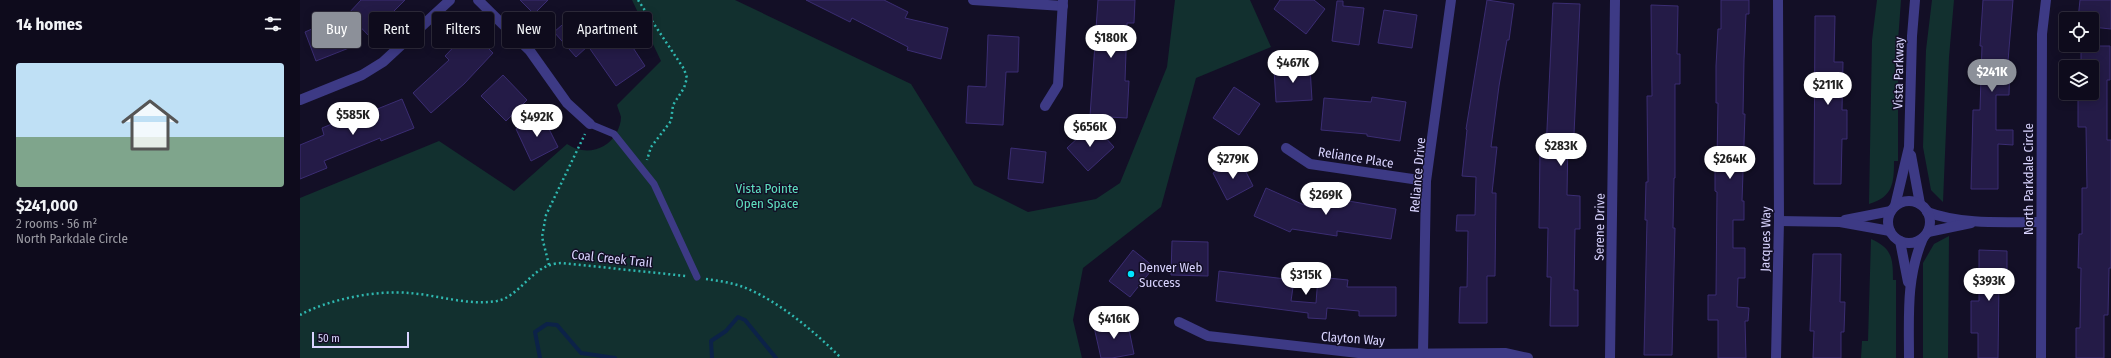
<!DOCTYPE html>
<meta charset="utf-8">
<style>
:root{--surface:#0e0b1c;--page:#1c1929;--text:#f1f3f6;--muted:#9b9ba3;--line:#2e2b3b;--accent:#8c9099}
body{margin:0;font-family:"Fira Sans Condensed",sans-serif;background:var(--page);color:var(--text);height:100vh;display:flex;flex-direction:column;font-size:15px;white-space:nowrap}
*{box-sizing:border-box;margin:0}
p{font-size:13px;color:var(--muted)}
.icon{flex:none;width:22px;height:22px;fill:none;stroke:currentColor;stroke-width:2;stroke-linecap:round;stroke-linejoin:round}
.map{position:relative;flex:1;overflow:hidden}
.panel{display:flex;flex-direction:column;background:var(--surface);width:300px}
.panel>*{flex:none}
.hud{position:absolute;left:12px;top:12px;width:380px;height:36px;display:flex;gap:8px}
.controls{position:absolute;left:1759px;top:12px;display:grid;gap:8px}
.controls a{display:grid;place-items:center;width:40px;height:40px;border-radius:4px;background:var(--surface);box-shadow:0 2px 10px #0003,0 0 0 1px var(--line);font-size:20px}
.scale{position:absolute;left:12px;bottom:10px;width:97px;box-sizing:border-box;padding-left:4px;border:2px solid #d9d4ff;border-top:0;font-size:11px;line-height:14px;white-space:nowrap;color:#d9d4ff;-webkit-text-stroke:3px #130f26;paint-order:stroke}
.price{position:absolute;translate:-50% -34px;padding:0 9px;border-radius:14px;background:#fff;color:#222;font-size:13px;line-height:26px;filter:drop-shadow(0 1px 2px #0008)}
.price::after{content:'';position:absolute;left:50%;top:24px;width:12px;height:9px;margin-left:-6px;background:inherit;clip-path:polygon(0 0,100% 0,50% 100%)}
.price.selected{background:var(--accent);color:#fff}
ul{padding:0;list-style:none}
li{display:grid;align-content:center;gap:8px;height:212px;padding:0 16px}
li+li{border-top:1px solid var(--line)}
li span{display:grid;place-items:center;height:124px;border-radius:4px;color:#555}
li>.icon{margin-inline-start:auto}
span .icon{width:72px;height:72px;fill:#fffc;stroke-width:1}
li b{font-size:17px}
h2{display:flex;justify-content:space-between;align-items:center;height:48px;padding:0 16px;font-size:17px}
.chip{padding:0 14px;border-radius:4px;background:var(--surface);box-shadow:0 2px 10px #0003,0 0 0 1px var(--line);font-size:14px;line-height:36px}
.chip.selected{background:var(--accent);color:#fff}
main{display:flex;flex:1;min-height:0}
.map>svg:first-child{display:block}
</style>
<main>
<section class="panel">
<h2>14 homes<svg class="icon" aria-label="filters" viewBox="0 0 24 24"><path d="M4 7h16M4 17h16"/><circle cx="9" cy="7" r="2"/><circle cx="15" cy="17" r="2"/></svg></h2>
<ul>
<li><span style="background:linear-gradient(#bfe0f5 60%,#7fa58c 0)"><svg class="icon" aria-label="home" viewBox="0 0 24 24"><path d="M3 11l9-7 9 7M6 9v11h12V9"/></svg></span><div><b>$241,000</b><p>2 rooms · 56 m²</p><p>North Parkdale Circle</p></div></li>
</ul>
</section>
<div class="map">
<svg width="1811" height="358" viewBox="0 0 1811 358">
<rect width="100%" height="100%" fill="#130f26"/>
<g fill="#12302f">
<path d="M332,0H435L611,84L674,185L728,212L796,199L820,183L867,67L875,0H950L971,47L896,78L861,207L783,268L773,320L782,358H0V198L139,141L214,191L267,144C284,156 307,151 317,132C319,127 321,123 321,117C320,113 318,109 317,105L361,61Z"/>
<path d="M1577,0H1601L1598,41V161H1594C1594,183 1593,197 1569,204L1572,40Z"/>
<polygon points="1632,0 1654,0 1649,57 1643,202 1631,190 1623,147 1626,50"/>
<polygon points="1649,236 1648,358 1623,358 1623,263 1634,244"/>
<path d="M1571,239C1592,248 1593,258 1593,280H1596V358H1561L1562,341H1568Z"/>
</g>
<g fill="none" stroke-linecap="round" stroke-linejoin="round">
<g stroke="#0c2248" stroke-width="4">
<polyline points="240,358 235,332 247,324 257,325 281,353 315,358"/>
<polyline points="412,358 411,341 426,331 438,317 445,320 476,358"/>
</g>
</g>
<g fill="#241b47" stroke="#3b2d73">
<polygon points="61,0 105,0 69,36 48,14"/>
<polygon points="220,0 248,0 234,14"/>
<polygon points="506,0 584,0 608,12 605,18 648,28 641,59 607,50 608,47 552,18 550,22"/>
<polygon points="798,0 835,0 834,23 827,23 825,81 829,81 827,118 790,116"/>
<polygon points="980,0 1014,0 1025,9 1006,34 974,9"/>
<polygon points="1187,0 1214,4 1209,40 1207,40 1199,86 1191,147 1197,147 1192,193 1196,193 1195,276 1187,276 1187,323 1159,323 1160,287 1167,287 1168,231 1156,231 1157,215 1175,215 1176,177 1162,176 1167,130 1166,129"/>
<polygon points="1421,0 1449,0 1449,14 1446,14 1444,60 1443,114 1445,114 1442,201 1444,201 1444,220 1433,220 1433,248 1445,248 1445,278 1438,278 1437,307 1449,308 1448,321 1445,321 1446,358 1418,358 1418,320 1408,320 1408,295 1416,295 1417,192 1415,191 1415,161 1417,161 1418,103 1416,103 1416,66 1418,29 1421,29"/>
<polygon points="1683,0 1713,0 1708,61 1710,61 1709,95 1696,95 1696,130 1713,130 1713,145 1698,144 1698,189 1671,189 1673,110 1680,110 1682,46 1680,46"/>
<polygon points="1780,0 1811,0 1811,29 1792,27 1792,19 1778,19"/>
<polygon points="1037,1 1043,1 1043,6 1064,8 1059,45 1032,41"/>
<polygon points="1253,3 1280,4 1274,134 1268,134 1267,195 1280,196 1280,229 1275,229 1274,290 1278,290 1278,326 1250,326 1251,277 1247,277 1248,228 1239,228 1240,150 1246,150"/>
<polygon points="1351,5 1378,6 1377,54 1380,54 1380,84 1375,84 1375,178 1374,178 1373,228 1375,228 1372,355 1344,355 1347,220 1345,220 1346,182 1348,182 1347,96 1352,96"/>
<polygon points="1084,10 1117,15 1112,48 1078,43"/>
<polygon points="277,12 306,46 324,34 345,66 316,86 288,46 276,57 254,32"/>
<polygon points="1515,16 1535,16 1534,62 1543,62 1542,110 1547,110 1547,139 1542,139 1541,184 1514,184"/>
<polygon points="37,18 49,48 16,61 5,32"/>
<polygon points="170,30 193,53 164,84 131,113 113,93 149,60 145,56"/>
<polygon points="688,35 719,37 718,72 706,72 703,125 666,123 668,86 686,87"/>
<polygon points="1781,46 1810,46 1810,80 1807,80 1807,140 1811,140 1811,268 1809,268 1808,315 1804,315 1804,358 1776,358 1776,328 1780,328 1781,268 1778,268 1779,234 1782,234 1782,188 1787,188 1786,127 1778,127 1778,93 1792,93 1792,67 1781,67"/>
<polygon points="1010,67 1012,100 976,102 974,69"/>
<polygon points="203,75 227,100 206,121 181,96"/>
<polygon points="934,87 960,104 939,135 913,118"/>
<polygon points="1072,97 1106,102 1100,141 1067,136 1067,134 1021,130 1024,98 1071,102"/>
<polygon points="102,99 114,128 81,141 80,138 24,161 27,168 0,179 0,145 24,135 22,128 54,115 55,118"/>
<polygon points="242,115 258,147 231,161 216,129"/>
<polygon points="793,124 814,147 788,171 767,148"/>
<polygon points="711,148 746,152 743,183 708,179"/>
<polygon points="940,160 953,186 927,200 913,173"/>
<polygon points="966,188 1011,208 1013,195 1096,209 1091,239 1037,231 1037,236 992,229 990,232 954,216"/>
<polygon points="872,241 908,242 908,276 871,275"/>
<polygon points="833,250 854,267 830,297 809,281"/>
<polygon points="1679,250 1707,251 1707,283 1699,283 1698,358 1678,358 1678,333 1671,333 1671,301 1679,301"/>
<polygon points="1513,254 1541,254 1540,302 1545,302 1544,332 1541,332 1541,358 1513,358 1514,331 1510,331"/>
<polygon points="919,271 994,280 991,301 1016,303 1018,277 1048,280 1047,287 1096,287 1096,316 1059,316 1059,311 1027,308 1026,319 1008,318 1008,313 916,301"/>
<polygon points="827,320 834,354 812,358 801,358 794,327"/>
</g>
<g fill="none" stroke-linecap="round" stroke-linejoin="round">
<g stroke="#2fb8b0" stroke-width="2.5" stroke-dasharray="2 3" stroke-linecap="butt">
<polyline points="338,0 384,69 387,78 384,88 373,105 371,121 351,147 347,160"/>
<polyline points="249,265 242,237 246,215 285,134"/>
<path d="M406,279C420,281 435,283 448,289C481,303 516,333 541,358"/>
<path d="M0,315C29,299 77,290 109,293C138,295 168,306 197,301C218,297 230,271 250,265C253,264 258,263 262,263L386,276"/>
</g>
<polyline stroke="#3d3a85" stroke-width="7" points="290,124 314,134 354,184 397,277"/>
<g stroke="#3d3a85" stroke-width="10">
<polyline points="178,0 230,51 267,103 290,124"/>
<polyline points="673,0 763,6"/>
<polyline points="0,100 62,75 83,62 150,0"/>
<polyline points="745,106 758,85 763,0"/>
<polyline points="986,148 1010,164 1126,181"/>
<path d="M1627,212C1662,225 1704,222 1741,222"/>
<polyline points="1545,220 1591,211"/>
<polyline points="1479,221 1540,222 1590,231"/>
<polyline points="1628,232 1671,223"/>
<polyline points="879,322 908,336 1067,354 1205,353 1228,358"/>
<polyline points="1123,353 1126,181 1151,0"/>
<polyline points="1310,358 1315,0"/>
<polyline points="1476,358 1479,221 1478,0"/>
<polyline points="1741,358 1742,34 1746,0"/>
</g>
<g stroke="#3d3a85" stroke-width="10">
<polyline points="1611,155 1620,204"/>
<circle cx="1609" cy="222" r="21"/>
<polyline points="1595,206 1609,147 1612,36 1615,0"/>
<polyline points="1600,241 1608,282"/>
<path d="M1609,358C1609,315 1606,278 1623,238"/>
</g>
</g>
<circle fill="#00e5ff" stroke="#130f26" stroke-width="1.5" cx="831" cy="274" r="4"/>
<g text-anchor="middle" stroke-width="3" stroke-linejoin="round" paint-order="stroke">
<g font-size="13" fill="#d9d4ff" stroke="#130f26">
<text transform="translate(1598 73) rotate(-89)" y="5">Vista Parkway</text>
<text transform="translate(1056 157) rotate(9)" y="5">Reliance Place</text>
<text transform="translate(1117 175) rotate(-85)" y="5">Reliance Drive</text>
<text transform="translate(1728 179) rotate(-90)" y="5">North Parkdale Circle</text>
<text transform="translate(1299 227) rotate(-89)" y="5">Serene Drive</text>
<text transform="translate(1465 239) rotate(-89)" y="5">Jacques Way</text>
<text transform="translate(312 258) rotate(6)" y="5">Coal Creek Trail</text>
<text transform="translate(1053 338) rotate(4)" y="5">Clayton Way</text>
</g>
<g font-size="13" fill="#5fe0c0" stroke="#130f26">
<text x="467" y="193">Vista Pointe<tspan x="467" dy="15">Open Space</tspan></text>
</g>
<g font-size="13" fill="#d9d4ff" stroke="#130f26" text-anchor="start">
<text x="839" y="272">Denver Web<tspan x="839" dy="15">Success</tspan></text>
</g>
</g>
</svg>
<div class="controls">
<a><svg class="icon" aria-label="locate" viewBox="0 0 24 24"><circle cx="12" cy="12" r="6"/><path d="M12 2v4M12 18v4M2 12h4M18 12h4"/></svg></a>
<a><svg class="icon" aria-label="layers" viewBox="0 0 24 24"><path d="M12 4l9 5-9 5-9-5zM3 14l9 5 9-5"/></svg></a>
</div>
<div class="scale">50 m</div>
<b class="price" style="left:811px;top:59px">$180K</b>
<b class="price" style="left:993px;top:84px">$467K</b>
<b class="price selected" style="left:1692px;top:93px">$241K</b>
<b class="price" style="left:1528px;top:106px">$211K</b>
<b class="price" style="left:53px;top:136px">$585K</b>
<b class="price" style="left:237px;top:138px">$492K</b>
<b class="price" style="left:790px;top:148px">$656K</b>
<b class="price" style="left:1261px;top:167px">$283K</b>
<b class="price" style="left:933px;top:180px">$279K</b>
<b class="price" style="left:1430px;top:180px">$264K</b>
<b class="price" style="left:1026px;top:216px">$269K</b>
<b class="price" style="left:1006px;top:296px">$315K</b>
<b class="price" style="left:1689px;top:302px">$393K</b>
<b class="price" style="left:814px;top:340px">$416K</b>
<div class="hud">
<a class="chip selected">Buy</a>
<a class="chip">Rent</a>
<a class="chip">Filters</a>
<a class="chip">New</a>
<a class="chip">Apartment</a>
</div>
</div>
</main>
